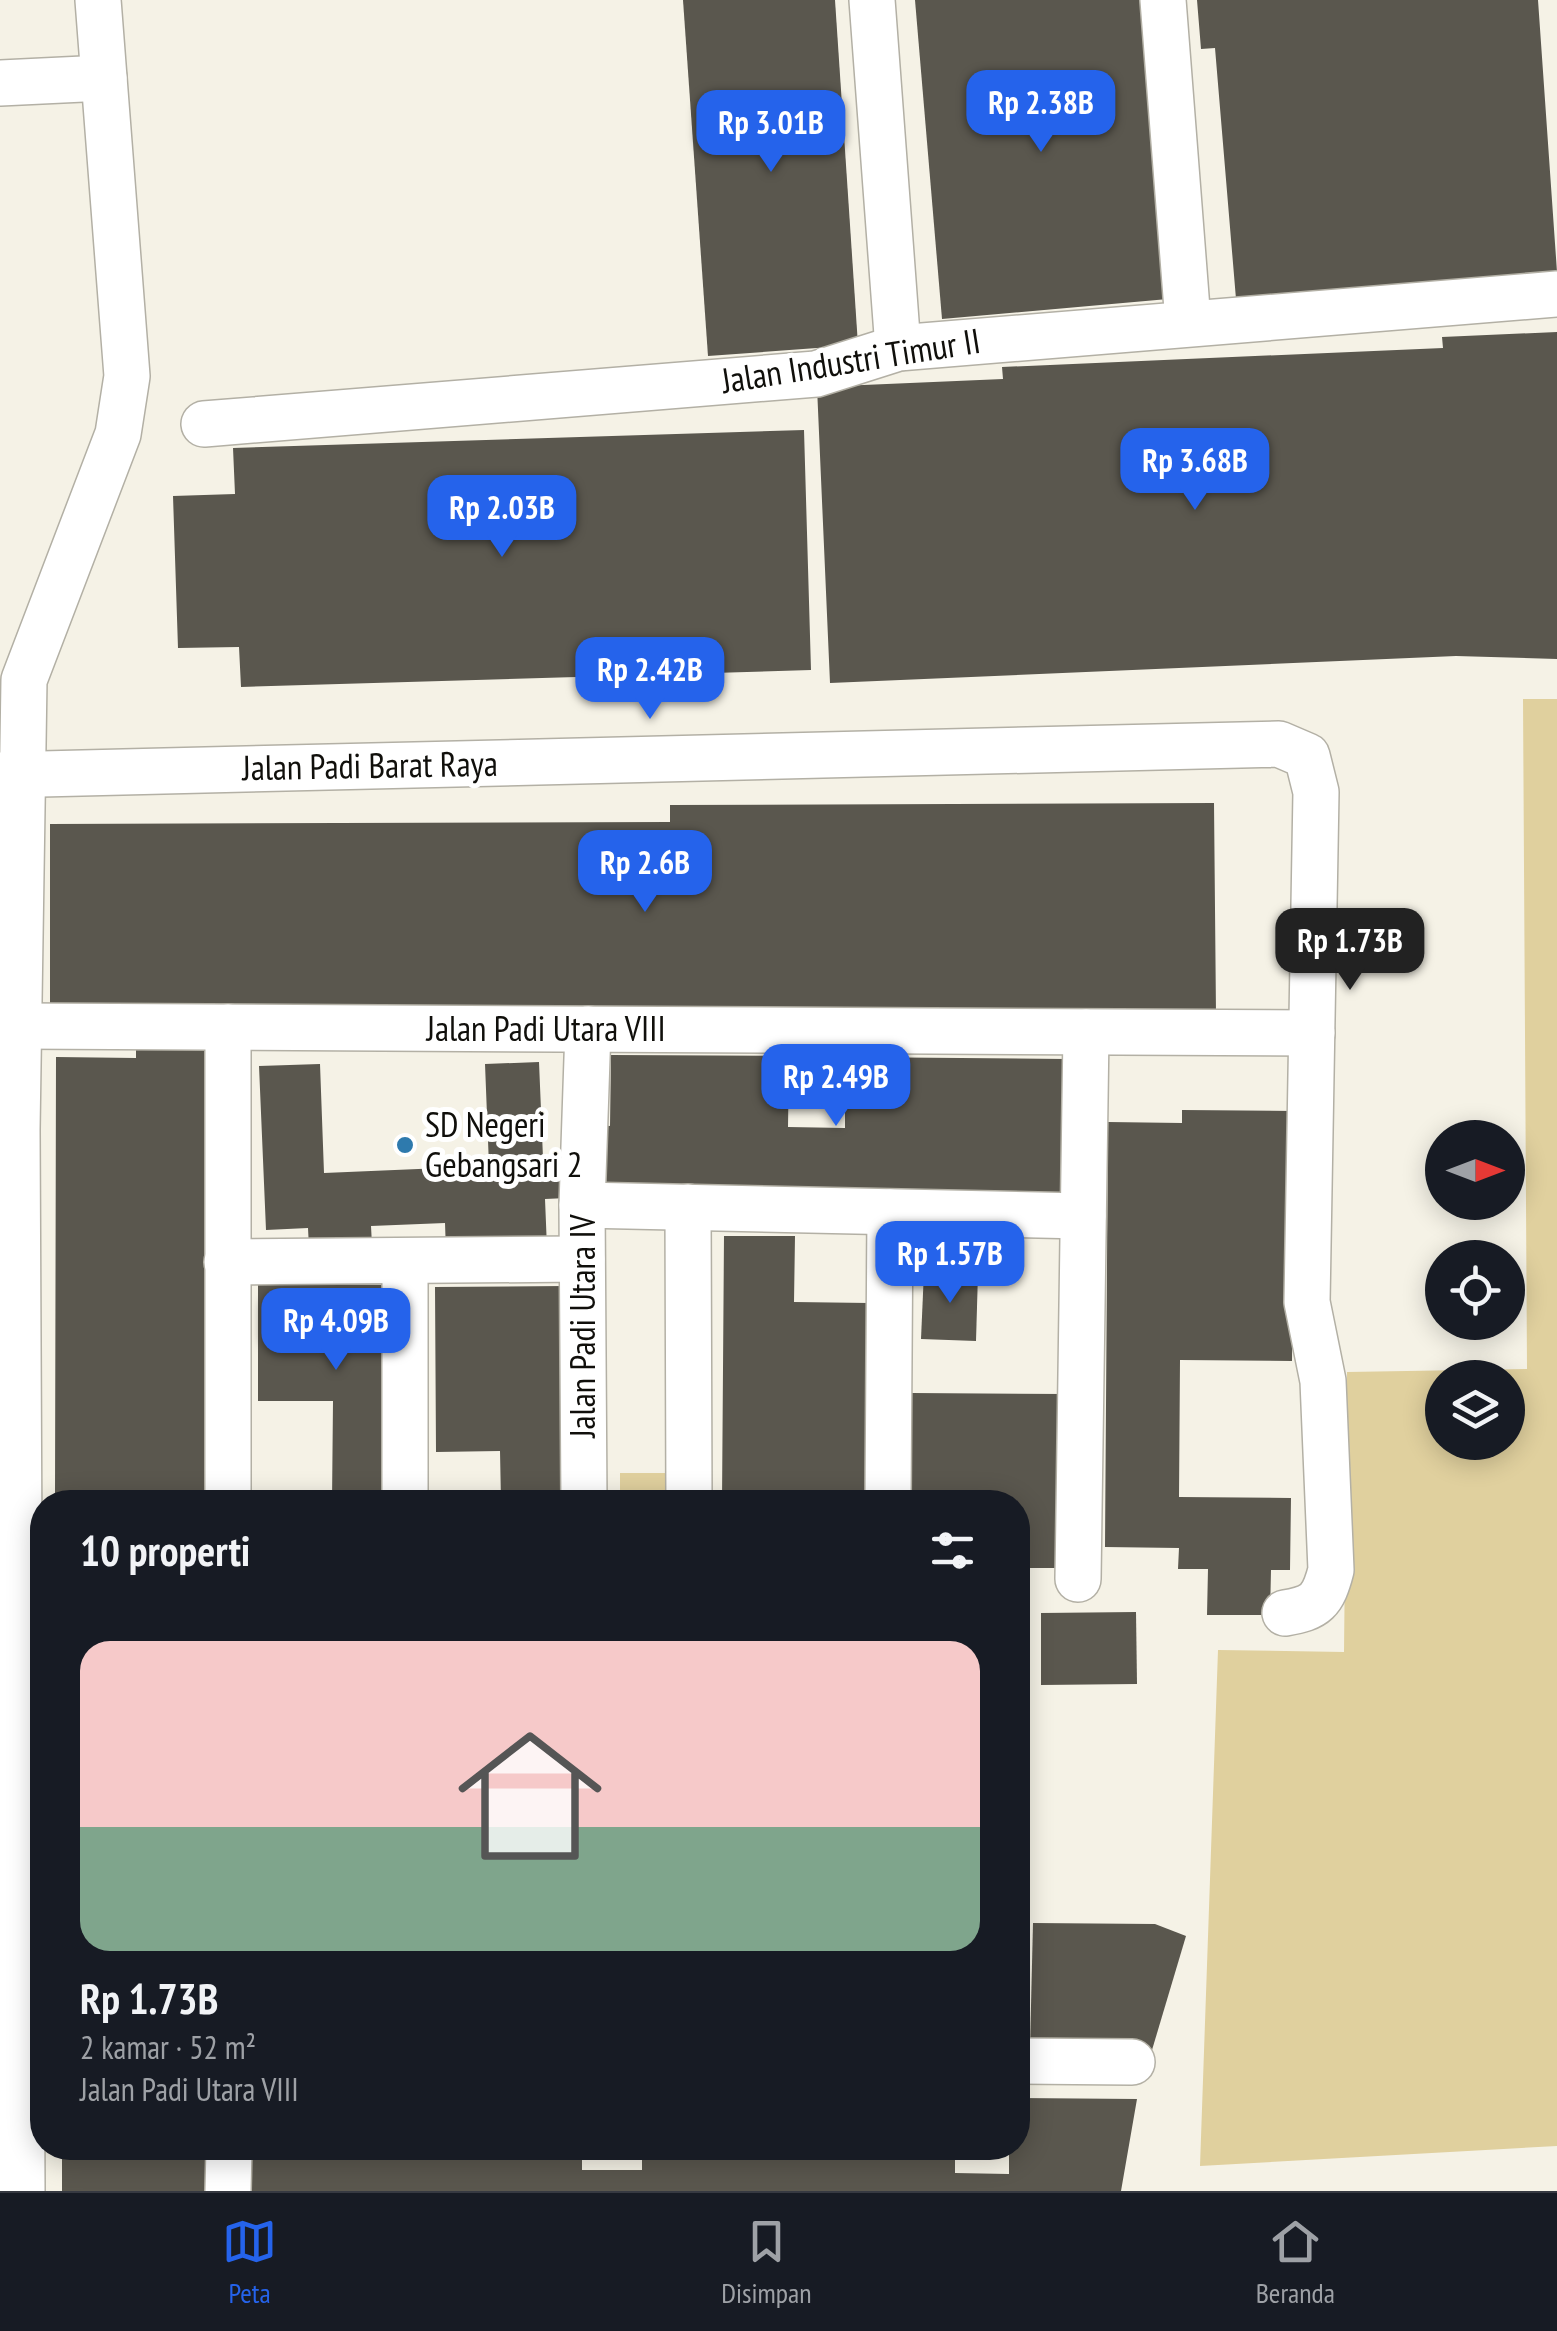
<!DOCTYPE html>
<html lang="id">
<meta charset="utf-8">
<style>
:root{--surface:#171b24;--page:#242831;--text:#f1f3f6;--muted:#9ea1a6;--line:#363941;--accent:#2563eb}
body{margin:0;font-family:"PT Sans Narrow",sans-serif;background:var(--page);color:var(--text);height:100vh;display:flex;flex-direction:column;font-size:38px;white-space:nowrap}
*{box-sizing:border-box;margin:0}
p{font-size:32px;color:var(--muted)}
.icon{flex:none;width:55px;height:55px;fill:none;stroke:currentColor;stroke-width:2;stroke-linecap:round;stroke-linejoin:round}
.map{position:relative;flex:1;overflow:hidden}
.panel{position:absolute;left:30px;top:1490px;width:1000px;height:670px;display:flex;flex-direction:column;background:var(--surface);border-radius:40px;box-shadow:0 5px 25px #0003}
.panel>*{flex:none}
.needle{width:65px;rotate:90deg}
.fabs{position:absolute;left:1425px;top:1120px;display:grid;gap:20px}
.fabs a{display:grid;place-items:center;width:100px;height:100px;border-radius:50%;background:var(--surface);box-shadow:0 5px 25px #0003;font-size:50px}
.price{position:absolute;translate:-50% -85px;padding:0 22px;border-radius:20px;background:var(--accent);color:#fff;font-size:32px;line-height:65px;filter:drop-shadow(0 2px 5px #0008)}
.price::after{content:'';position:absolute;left:50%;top:60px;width:30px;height:22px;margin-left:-15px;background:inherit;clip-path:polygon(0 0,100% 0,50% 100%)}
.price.current{background:#222;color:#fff}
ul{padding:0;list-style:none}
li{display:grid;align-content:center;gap:20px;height:530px;padding:0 50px}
li span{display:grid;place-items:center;height:310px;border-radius:30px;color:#555}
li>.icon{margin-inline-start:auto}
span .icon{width:180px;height:180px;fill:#fffc;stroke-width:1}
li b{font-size:42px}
h2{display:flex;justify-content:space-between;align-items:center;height:120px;padding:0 50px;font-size:42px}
.tab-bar{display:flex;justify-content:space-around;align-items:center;height:140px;border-top:2px solid var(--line);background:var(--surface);font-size:28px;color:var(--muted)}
.tab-bar a{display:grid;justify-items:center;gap:5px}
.tab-bar .current{color:var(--accent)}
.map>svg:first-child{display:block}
</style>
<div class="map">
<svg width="1557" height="2191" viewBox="0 0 1557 2191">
<rect width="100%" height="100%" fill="#f5f2e6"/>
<g fill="#e0d09e" fill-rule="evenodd">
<path d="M1523,699H1557V2146L1200,2166L1218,1650L1344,1652L1347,1372L1527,1369ZM1442,1378H1508V1442H1442Z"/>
<rect x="620" y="1473" width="46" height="29"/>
</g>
<g fill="#5a574e">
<polygon points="683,0 835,0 858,345 708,356"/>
<polygon points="915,0 1142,0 1168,299 942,319"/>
<polygon points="1197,0 1538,0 1557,272 1236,299 1215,48 1201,49"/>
<polygon points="1557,332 1557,659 1456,656 830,683 817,387 1003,379 1002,367 1443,348 1442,337"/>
<polygon points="804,430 811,670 241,687 239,647 178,648 173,496 235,494 233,448"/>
<polygon points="1214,803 1216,1015 50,1019 50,824 670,822 670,805"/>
<polygon points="136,1048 212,1049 210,1502 55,1502 56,1057 136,1058"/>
<polygon points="611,1055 789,1056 788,1127 845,1128 845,1057 1066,1059 1064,1199 599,1194 600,1125 610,1126"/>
<polygon points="539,1062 543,1158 566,1158 567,1198 545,1199 547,1248 446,1252 445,1223 371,1226 372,1245 309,1248 308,1228 266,1230 259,1066 320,1064 324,1173 489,1166 485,1064"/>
<polygon points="1182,1110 1294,1111 1292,1361 1180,1360 1179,1497 1291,1498 1290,1570 1271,1570 1270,1615 1207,1615 1208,1569 1178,1569 1179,1548 1105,1547 1108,1122 1182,1123"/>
<polygon points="724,1236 795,1236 794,1302 869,1303 868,1502 722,1502"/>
<polygon points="924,1271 978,1273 976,1341 921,1339"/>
<polygon points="258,1284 394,1285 393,1502 332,1502 333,1401 258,1401"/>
<polygon points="565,1286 566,1502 501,1502 500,1451 436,1452 435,1287"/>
<polygon points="911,1393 1064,1394 1063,1568 1018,1568 1018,1502 910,1502"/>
<polygon points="1136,1612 1137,1684 1041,1685 1041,1613"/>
<polygon points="1033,1923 1155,1924 1186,1936 1152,2050 1030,2048"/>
<polygon points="1018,2098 1137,2099 1121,2191 249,2191 249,2148 582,2148 582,2170 642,2170 642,2148 955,2148 955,2173 1009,2174 1009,2148 1018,2148"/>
<rect x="62" y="2148" width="149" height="43"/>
</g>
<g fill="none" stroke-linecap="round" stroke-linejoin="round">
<g stroke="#b3b0a5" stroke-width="48">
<g id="minor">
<polyline points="872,0 898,348"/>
<polyline points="1163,0 1188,322"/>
<polyline points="0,83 104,78"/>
<polyline points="204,424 816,374 898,348 1557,294"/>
<path d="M0,775L1279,744L1307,756L1316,792L1307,1302L1323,1381L1331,1570C1323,1601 1316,1608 1285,1613"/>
<polyline points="19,1026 1312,1033"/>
<polyline points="582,1205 1083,1216"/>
<polyline points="688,1207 689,1502"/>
<polyline points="405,1261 405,1502"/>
<polyline points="227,1262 582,1259"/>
<polyline points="228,1502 228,1027"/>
<polyline points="584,1502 582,1205 588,1029"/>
<polyline points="888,1502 890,1212"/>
<polyline points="1078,1579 1086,1032"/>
<polyline points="1018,2061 1132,2062"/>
<polyline points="22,2191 17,1130 24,680 118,434 127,376 98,0"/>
<polyline points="228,2191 229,2148"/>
</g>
</g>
<use href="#minor" stroke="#fff" stroke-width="45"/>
</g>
<circle fill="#2e7aad" stroke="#fff" stroke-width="4" cx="405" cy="1145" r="10"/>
<g text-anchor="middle" stroke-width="10" stroke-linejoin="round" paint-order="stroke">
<g font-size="35" fill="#100f0b" stroke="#fff">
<text transform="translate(851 361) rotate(-9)" y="12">Jalan Industri Timur II</text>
<text transform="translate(370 766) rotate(-1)" y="12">Jalan Padi Barat Raya</text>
<text x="546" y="1041">Jalan Padi Utara VIII</text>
<text transform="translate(583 1326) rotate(-90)" y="12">Jalan Padi Utara IV</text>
</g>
<g font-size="35" fill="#100f0b" stroke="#fff" text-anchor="start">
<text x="425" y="1137">SD Negeri<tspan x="425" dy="40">Gebangsari 2</tspan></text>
</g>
</g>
</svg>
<div class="fabs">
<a><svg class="needle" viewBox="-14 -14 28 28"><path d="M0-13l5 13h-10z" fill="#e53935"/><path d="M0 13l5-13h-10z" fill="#9ea1a6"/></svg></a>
<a><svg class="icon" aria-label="locate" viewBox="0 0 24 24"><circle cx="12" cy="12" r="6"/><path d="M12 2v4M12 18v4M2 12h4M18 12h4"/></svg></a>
<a><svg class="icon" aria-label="layers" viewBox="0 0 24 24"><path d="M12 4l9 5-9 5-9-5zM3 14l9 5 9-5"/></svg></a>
</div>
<b class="price" style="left:1041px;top:155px">Rp 2.38B</b>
<b class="price" style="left:771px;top:175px">Rp 3.01B</b>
<b class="price" style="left:1195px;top:513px">Rp 3.68B</b>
<b class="price" style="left:502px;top:560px">Rp 2.03B</b>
<b class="price" style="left:650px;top:722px">Rp 2.42B</b>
<b class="price" style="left:645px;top:915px">Rp 2.6B</b>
<b class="price current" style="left:1350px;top:993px">Rp 1.73B</b>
<b class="price" style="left:836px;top:1129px">Rp 2.49B</b>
<b class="price" style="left:950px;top:1306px">Rp 1.57B</b>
<b class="price" style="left:336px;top:1373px">Rp 4.09B</b>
<section class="panel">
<h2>10 properti<svg class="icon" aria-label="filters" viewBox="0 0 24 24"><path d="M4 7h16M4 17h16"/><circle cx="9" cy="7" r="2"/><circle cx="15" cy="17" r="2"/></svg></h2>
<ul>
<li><span style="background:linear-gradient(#f6c9c9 60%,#7fa58c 0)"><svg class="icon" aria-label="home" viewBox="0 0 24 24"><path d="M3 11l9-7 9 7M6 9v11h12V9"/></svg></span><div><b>Rp 1.73B</b><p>2 kamar · 52 m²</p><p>Jalan Padi Utara VIII</p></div></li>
</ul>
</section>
</div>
<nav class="tab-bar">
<a class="current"><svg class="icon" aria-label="map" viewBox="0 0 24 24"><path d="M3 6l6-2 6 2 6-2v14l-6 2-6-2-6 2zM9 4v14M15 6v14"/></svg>Peta</a>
<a><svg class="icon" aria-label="saved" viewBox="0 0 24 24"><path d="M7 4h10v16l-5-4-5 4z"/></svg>Disimpan</a>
<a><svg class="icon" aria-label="home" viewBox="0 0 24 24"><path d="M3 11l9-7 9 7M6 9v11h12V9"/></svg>Beranda</a>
</nav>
